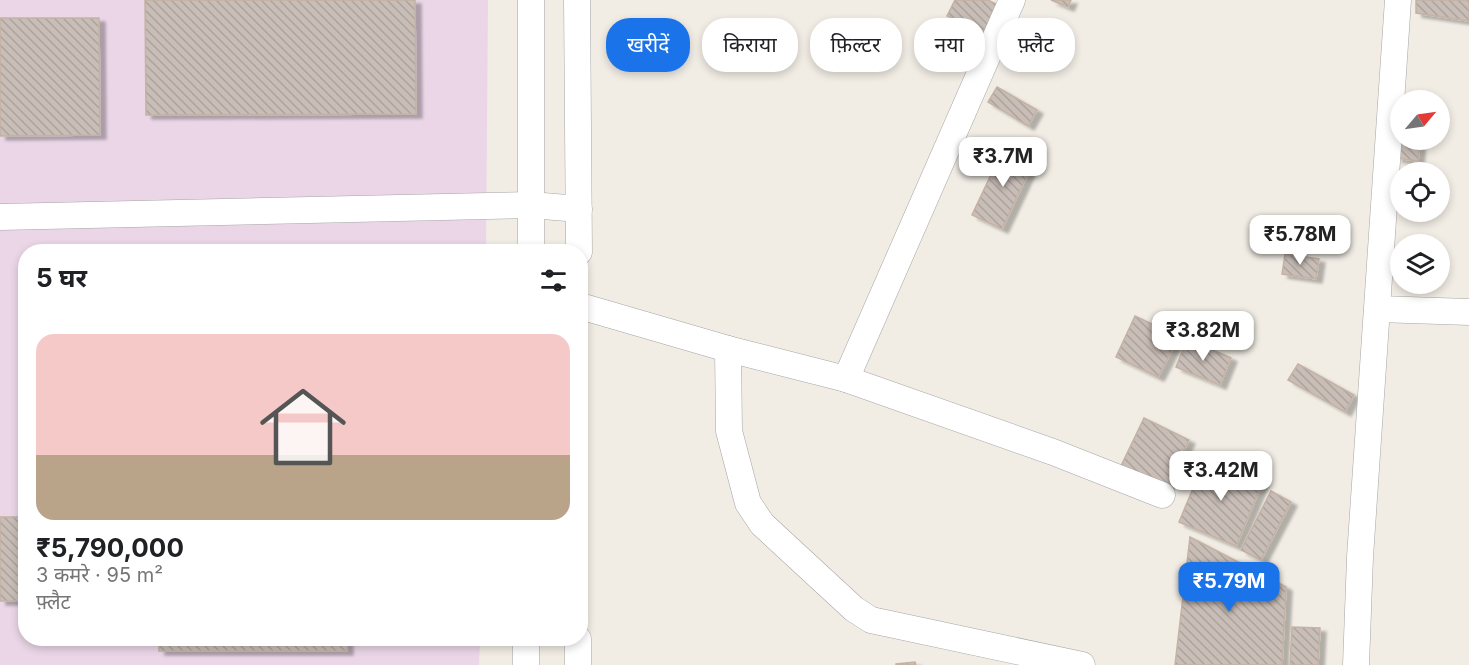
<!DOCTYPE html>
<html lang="hi">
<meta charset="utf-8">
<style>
:root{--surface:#fff;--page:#f2f2f2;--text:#202124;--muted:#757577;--accent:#1a73e8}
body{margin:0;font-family:Inter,"Noto Sans Devanagari",sans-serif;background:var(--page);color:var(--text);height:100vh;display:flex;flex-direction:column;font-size:22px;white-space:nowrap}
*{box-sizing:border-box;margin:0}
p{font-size:20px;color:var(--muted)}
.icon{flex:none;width:33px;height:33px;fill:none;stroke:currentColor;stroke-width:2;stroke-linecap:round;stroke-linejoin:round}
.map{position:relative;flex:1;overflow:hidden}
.details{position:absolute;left:18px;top:244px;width:570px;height:402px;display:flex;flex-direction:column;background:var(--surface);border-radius:24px;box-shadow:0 3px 9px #0003}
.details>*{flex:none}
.hud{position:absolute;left:606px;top:18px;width:570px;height:54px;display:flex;gap:12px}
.needle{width:39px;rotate:61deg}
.tools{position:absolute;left:1390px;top:90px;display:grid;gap:12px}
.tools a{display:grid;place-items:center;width:60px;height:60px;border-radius:50%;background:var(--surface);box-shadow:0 3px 9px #0003;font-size:30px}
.price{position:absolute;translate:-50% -51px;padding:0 14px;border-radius:12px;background:#fff;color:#222;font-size:20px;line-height:39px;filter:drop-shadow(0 2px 3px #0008)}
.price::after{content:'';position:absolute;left:50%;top:36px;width:18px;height:14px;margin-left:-9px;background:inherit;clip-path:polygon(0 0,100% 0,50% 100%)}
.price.active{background:var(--accent);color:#fff}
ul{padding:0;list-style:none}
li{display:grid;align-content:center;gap:12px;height:318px;padding:0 18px}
li span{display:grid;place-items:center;height:186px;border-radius:18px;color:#555}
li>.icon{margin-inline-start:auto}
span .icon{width:108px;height:108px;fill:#fffc;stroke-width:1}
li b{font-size:26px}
h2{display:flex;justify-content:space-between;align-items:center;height:72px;padding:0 18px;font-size:26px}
.pill{padding:0 21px;border-radius:24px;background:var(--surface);box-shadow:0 3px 9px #0003;font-size:21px;line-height:54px}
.pill.active{background:var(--accent);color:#fff}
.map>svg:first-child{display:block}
</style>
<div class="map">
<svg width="1469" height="665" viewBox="0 0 1469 665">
<defs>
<pattern id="building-back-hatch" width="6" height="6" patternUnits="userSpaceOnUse" patternTransform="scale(1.5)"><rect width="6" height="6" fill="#c9beb7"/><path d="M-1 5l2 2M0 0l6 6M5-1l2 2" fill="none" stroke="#aca39d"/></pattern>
<filter id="shadow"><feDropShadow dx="6" dy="4" stdDeviation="1.5" flood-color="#0004"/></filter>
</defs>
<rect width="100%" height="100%" fill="#f1ece4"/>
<polygon fill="#ead6e7" points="0,0 488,0 486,252 26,252 26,639 480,639 479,665 0,665"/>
<g fill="url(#building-back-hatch)" stroke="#c4b2a5" stroke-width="1.5" filter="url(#shadow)">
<polygon points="145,0 415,0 416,114 146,115"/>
<polygon points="955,0 988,0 1002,7 988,36 947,16"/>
<polygon points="1051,0 1071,0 1068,7"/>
<polygon points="1416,0 1469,0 1469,21 1416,13"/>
<polygon points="0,18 99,18 100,135 0,136"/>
<polygon points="997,87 1037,110 1028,126 988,102"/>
<polygon points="1401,140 1420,140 1418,161 1396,158"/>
<polygon points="1004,147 1034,161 1002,229 972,215"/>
<polygon points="1285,254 1319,259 1316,279 1282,274"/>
<polygon points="25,274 26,274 26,387"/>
<polygon points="1135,316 1179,337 1158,377 1116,357"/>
<polygon points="1187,339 1231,358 1220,385 1176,367"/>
<polygon points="1298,364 1354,395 1345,412 1288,380"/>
<polygon points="1144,418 1189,440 1165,489 1120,468"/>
<polygon points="1206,457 1263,481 1236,546 1179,522"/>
<polygon points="1271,491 1291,502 1261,560 1241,550"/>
<rect x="0" y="517" width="26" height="84"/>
<polygon points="1190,537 1286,587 1282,665 1175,665"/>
<polygon points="1292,627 1320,628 1318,665 1290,665"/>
<rect x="159" y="639" width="188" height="12"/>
<polygon points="915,662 916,665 896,665 896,664"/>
</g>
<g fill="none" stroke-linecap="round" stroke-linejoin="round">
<g stroke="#a6a6a6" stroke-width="27">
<g id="minor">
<polyline points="577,0 579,252"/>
<polyline points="0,217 531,205 579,209"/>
<polyline points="531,252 531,0"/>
<polyline points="580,306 728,349 846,379 1053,452 1162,495"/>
<polyline points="1378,309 1469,312"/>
<polyline points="728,349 729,431 748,503 762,524 854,609 871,620 1082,665"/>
<polyline points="846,379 1012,0"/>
<polyline points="526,665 526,639"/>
<polyline points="578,665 578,639"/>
<polyline points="1356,665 1360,557 1398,0"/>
</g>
</g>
<use href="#minor" stroke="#fff" stroke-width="26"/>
</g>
</svg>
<div class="tools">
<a><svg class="needle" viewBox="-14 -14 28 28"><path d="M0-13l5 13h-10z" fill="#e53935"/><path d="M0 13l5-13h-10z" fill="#757577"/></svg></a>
<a><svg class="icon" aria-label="locate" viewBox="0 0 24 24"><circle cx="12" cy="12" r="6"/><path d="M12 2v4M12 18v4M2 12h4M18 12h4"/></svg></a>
<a><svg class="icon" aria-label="layers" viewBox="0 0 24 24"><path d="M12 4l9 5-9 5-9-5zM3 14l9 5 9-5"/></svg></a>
</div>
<b class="price" style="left:1003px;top:188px">₹3.7M</b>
<b class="price" style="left:1300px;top:266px">₹5.78M</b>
<b class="price" style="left:1203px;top:362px">₹3.82M</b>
<b class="price" style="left:1221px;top:502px">₹3.42M</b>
<b class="price active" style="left:1229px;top:613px">₹5.79M</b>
<div class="hud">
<a class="pill active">खरीदें</a>
<a class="pill">किराया</a>
<a class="pill">फ़िल्टर</a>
<a class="pill">नया</a>
<a class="pill">फ़्लैट</a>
</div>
<section class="details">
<h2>5 घर<svg class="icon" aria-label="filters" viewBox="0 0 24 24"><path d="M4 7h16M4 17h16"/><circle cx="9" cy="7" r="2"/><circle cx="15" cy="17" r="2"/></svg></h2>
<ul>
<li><span style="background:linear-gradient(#f6c9c9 65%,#b9a48a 0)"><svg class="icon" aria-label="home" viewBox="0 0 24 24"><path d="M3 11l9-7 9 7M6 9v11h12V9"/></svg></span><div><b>₹5,790,000</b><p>3 कमरे · 95 m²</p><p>फ़्लैट</p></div></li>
</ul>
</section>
</div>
